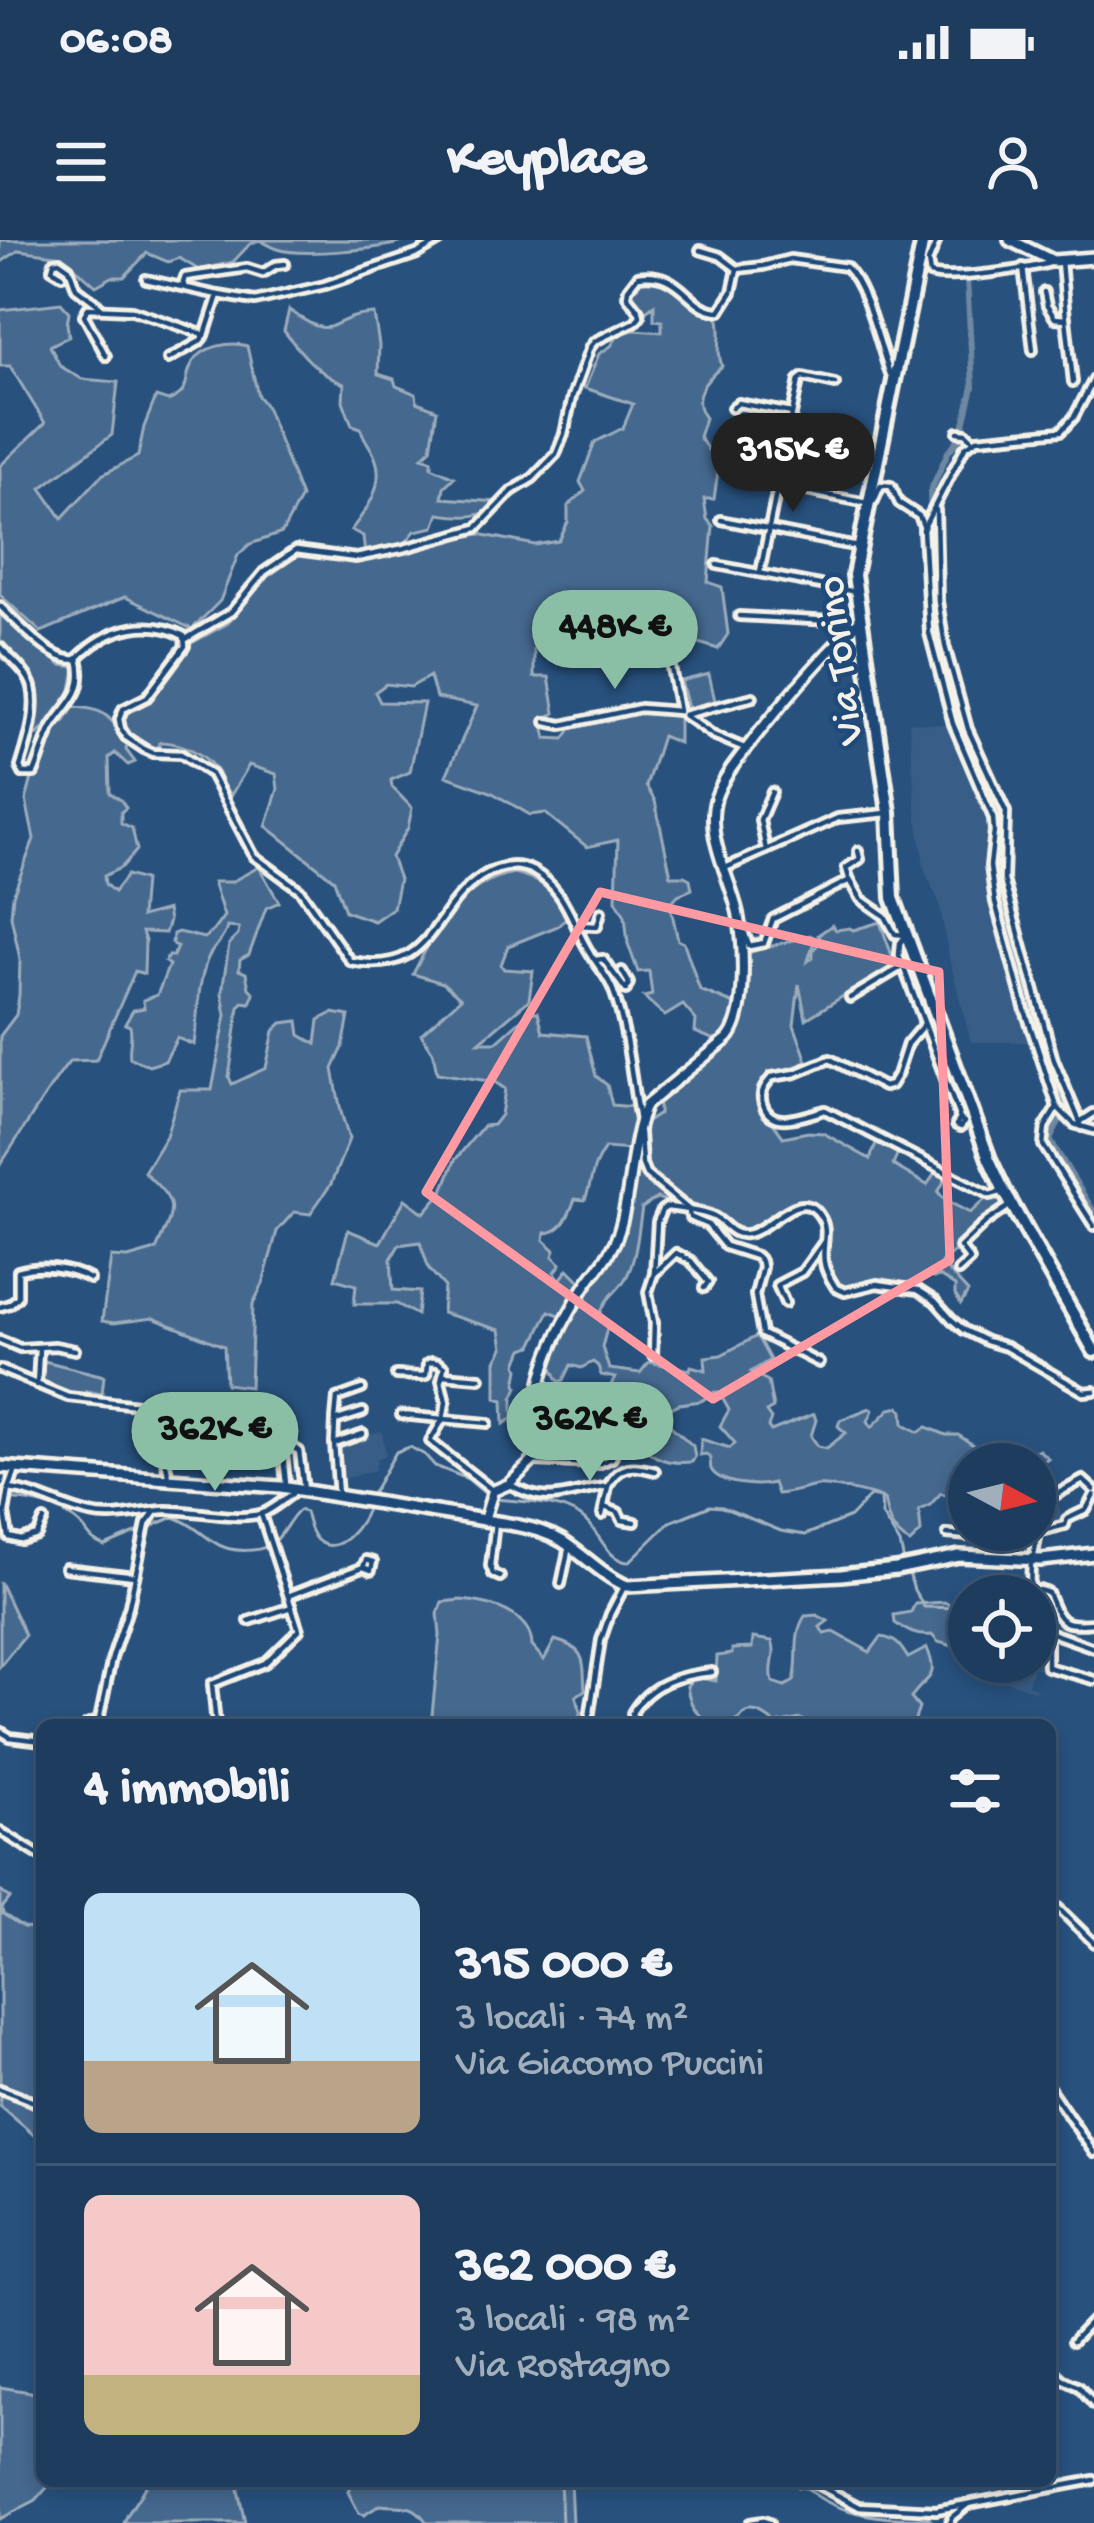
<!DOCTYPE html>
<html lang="it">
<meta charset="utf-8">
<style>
:root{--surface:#1e3d5e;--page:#2b4867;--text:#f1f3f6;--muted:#a1aebc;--line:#3c5673;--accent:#8abfa5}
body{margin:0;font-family:"Gochi Hand",sans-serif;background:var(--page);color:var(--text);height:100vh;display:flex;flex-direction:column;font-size:45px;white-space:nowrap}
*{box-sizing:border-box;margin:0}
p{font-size:39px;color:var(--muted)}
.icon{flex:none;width:66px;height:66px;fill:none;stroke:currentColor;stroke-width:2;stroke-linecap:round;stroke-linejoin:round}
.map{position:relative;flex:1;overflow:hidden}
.panel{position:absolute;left:36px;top:1479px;width:1020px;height:768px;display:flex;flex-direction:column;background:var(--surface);border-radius:18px;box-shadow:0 6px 18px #0003,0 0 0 3px var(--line)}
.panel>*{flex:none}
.needle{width:78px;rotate:97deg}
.fabs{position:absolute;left:948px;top:1203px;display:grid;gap:24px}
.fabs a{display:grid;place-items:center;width:108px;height:108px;border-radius:50%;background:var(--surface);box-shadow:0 6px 18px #0003,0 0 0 3px var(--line);font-size:60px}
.price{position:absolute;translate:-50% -102px;padding:0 27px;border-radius:42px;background:var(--accent);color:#111;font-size:39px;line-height:78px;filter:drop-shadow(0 3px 6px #0008)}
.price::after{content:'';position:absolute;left:50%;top:72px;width:36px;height:27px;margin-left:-18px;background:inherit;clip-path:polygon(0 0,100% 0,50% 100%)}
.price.active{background:#222;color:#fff}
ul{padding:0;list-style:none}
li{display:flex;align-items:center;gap:36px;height:300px;padding:0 48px}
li+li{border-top:3px solid var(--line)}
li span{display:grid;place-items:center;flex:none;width:336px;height:240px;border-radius:18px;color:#555}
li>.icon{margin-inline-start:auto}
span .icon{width:144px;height:144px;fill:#fffc;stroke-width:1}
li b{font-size:51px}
h2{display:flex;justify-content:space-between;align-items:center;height:144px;padding:0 48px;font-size:51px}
.status{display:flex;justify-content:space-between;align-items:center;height:84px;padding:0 60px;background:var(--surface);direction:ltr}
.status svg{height:33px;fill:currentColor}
header{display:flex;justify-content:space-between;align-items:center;height:156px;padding:0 48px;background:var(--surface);font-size:54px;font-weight:700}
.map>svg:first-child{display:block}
</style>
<div class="status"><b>06:08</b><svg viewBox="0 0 49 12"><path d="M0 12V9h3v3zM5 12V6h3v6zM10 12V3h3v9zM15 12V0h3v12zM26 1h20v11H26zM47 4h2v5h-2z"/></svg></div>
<header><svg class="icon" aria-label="menu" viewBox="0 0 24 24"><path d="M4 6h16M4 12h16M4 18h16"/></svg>Keyplace<svg class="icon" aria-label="person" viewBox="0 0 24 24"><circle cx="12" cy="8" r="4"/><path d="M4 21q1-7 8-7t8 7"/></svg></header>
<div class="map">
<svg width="1094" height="2283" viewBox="0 0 1094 2283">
<rect width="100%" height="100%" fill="#28517e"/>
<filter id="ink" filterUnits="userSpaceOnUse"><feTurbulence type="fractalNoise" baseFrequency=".00833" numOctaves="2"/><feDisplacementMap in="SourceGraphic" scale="24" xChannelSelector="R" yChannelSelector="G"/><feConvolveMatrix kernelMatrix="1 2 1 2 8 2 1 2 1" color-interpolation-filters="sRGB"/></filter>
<g filter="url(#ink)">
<g fill="#375d86">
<polygon points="909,482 946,485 985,560 990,626 1031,802 971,802 949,718 939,662 925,632 916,571"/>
<polygon points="382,1191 386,1215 377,1219 375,1230 345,1239 340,1226 338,1205"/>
<polygon points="1035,1242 1042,1258 1056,1256 1063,1282 1041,1286 1035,1276"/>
<polygon points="1036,1389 1043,1399 1047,1414 1046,1424 1043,1428 1034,1428 1031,1434 1028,1445 1036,1448 1035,1451 989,1435 989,1422 1035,1422"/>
</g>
<g fill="#45688e" stroke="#9cacbb" stroke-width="3">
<path d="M0,0H408C386,9 299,17 278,9C271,7 266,3 259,0L249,5L233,22L199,30L179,18L168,22L147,13L124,37H112L96,46L62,16L19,10L0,23Z"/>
<path d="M638,37C645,37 652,36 659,37C683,42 694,70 718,75C724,96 715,107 722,126C706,140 689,157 705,178L699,197L719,225L714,259H704L707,279L713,286L708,342L722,347L728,394L718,409C683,398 630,381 594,392L595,411L564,412L557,392L534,394V437H549L555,473L542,480L546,498L564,499L571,489L636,472L679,476V503L662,496L646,546L655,561L671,636H684L690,639L692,649L678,655L670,664L678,700L684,703L700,750L737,765L736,780L728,797L712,799L695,792L696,780L683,765L665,776L644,757L652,755L649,731L638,732L628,704L625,676L616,660L618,600L587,607L545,573L530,575L491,552L446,536L477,466L436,458L430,436L411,447L386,444L375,452L380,462L424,463L410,532L391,540L392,547L412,568L408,588L391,617L399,639L393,668L374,681L345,671L334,640L266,586L278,549L276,534L249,525L231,555C220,546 223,539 215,529C203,512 179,502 160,502L156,511L150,510L149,504C133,500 128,495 121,481L125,470L146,462L190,404L228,383L257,346L271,333L298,316L321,314L356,320L365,316L363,296L351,290C367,270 387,243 374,215C370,204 363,200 361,188L352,185L343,161L344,144C318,134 301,113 284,91L289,70C339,106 325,76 374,74L379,105L378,134L394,139L396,146L416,154L417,162L437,170L431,209L422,217L432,220V227L454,237L444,247L442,258L499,262C485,280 460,277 439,274L434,287L415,291L402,307L392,310L393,313L479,294L535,305L559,301L568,282V266L585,251L580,242L595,202L623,188L633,164L585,148L599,114L611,106L619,94L634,90L662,92V81L654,80V65L642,74L628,55L629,49Z"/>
<path d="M61,63L69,72L67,84L69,96L50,106L60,126L82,139L118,142L112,195L41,248L62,278L102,235L138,216L144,187L156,157L168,161C193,151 182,140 193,122C203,106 231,101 247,106L258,156L266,166L301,257L282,293L250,304L238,315L220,361L192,389L125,357L41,392L0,355V226L45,183L10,126H0V70Z"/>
<path d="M0,374L61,425L75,427L69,462L36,496C34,451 36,434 0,402Z"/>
<polygon points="709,434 715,461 688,468 681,441"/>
<path d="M74,467C106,468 110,478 128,501L126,510L135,522L128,525L115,513L109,518L110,553L121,560L126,568L121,572V583L132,588L137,610L122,627L104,636L105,644L114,652L127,635L144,640L141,677L167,670L169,681L165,693L142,692L145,701L144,734L135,731L96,820L70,821C44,853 24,890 0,925V796L16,775L19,755L20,719L11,676L13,655L34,599L26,560L32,538L56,487L65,481Z"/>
<path d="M259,627L279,662L266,668L249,715L240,720L239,730L246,733L249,748L254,753L250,763L243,762L239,767L229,837L232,844L266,828L274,791L282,783L298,781L300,795L316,804L319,780L333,773L349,776L343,807L333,829L341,872L349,899L331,944L310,974L294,972L277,991L263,1044L253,1064L250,1147L226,1144L224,1106L153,1078L114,1083L102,1081L111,1017L128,1018L156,1010C175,966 180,966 144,932L166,896L180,850H212L226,775L222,753L229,704L238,695L239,688L227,687C224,701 214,705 208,718C197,744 198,777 194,805L177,798L165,821L149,826L130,818C128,807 133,798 130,786L125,784L133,770L144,768L143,760L157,755L169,725L165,722L168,716H173L177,707L172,703L173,694L178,692L204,698L213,691L224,676L213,642H231Z"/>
<path d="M514,633C541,639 556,652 566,678L558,686L508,706L501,725L504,729L533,731L529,760L479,802H496L530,772H538L543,792L586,796L596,836L607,845L612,865L634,867L636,882L631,910L605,908C591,927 593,939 585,960L575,959C569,974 564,992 545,993L544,1000L555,1010L553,1016L561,1024L555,1032L560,1040L568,1029L582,1043L565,1077L549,1071L532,1106L523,1109L517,1124L519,1129L516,1144L518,1147L513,1158V1178L504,1184L503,1160L496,1158V1121L503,1108L500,1090L442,1073L444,1046L429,1029L420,1002L399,1005L391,1019L393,1050L420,1052L417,1075L397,1064H354L356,1045L335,1039L348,990L380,1003L405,959L424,973L443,951L455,920L483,886L493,885L501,875L505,849L495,842L437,833L433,812L421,794L461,758L443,743L413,734C435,690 462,642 514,633Z"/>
<path d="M880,682L895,724L806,779L799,744L794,785L807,821C798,827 789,828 779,831C738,846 770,877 783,897L808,892L823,893L870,919L877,901L898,912L893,925L927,945L937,930L947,936L938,952L945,960L970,973L990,955L1007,956L1008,966L941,1023L968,1052L961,1064L955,1055V1046L939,1036L933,1038L928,1035L916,1046C904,1044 892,1040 880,1041C868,1041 855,1051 844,1049C810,1042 848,973 810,963C782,957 770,992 744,991C729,991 726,978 715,971C707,966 697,967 689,963C653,947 637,923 644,884L659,874V866L651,861L730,800C749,778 745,742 744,714L810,695L815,698L808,721L813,717V710L821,701L818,695L832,685L836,690L850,688L853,690Z"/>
<path d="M637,919C645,942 663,953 682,967L657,958L642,968C638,990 637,1016 627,1036C619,1052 604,1057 600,1076L608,1085L602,1107L609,1129L640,1133L649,1122L690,1130L691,1126L706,1130L705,1117L721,1115L757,1096L770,1120L751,1132L768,1141L773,1168L766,1172L771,1179L768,1187L771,1191L814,1174L816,1180L811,1196L818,1206L827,1208L846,1193L838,1186L840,1180L870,1168L873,1170L868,1181L872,1187L890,1169L899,1167L903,1171L904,1184L919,1192L927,1187L946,1195H958L978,1208L997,1206L1014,1214L1039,1210L1048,1218L1035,1227V1224H969V1265L953,1269L951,1257L941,1253L930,1265L919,1270L921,1292L910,1303C892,1294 887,1278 884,1259C873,1254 828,1244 816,1246C803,1249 791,1253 777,1254L773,1243C758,1247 719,1245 711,1229C710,1226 711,1222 710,1218L706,1214L700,1215L701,1199L730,1208L735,1203L720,1186L729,1170L720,1154L715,1152L701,1161L679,1164L663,1172L662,1178L693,1206L695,1217L692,1222C661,1225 650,1215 630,1195L634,1171L627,1158L621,1159C614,1170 605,1178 596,1188H582L583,1178L564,1165L563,1157C569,1158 574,1162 580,1163C596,1165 608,1151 615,1138L601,1135L598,1126L593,1122L581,1128L571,1125L564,1140L559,1142L550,1124L579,1063L590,1044L612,1017L622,989Z"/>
<polygon points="44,1121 104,1136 102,1154 86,1151 85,1157 68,1155 42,1143"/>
<polygon points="0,1342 25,1395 0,1426"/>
<path d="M461,1360C489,1362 531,1373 532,1406L544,1420L555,1400C587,1409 583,1420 585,1450L576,1456L581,1472L575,1483L431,1485L440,1395L438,1373L442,1362Z"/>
<path d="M944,1362L969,1373V1422H988L996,1431L991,1435L975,1436L963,1419L960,1408L938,1402L932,1395C917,1397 907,1391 895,1383L894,1375L911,1372L915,1364Z"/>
<path d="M817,1375L828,1381L820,1387L824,1394L834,1392L870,1412L881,1397C896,1399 900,1405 908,1418L927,1408C941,1442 924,1436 911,1458L919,1468L913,1485H818L800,1479L776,1484C768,1479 761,1471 750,1472C736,1475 747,1477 733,1482C707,1491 689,1469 687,1446L694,1437L716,1441L717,1416L732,1414V1409L752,1408L753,1398L772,1401C778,1415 768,1427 773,1442L785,1446L794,1441C800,1419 792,1395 805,1376Z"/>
<polygon points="0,1651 10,1658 2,1668 3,1674 23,1687 35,1688 42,1682 42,1902 0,1866"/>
<polygon points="0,2147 42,2154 42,2241 53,2241 36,2260 0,2279"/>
<path d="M147,2241H244L238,2250L245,2283H124C129,2267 143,2256 147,2241Z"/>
<path d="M351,2241H570L572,2283H427C413,2261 402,2268 380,2265L364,2275L359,2273L348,2252Z"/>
</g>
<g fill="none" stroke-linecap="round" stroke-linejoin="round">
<g stroke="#a4b2be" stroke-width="3">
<polyline points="371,1256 396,1212 410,1207 425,1215 435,1226 468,1239 487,1255"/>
<path d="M495,1259C523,1262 557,1261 581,1277C600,1290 606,1321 629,1322L670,1282L710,1266L722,1267L781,1291L805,1295L850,1277L870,1256L881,1258L882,1275L900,1304L904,1321"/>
<path d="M0,1260C26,1259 55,1264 76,1281C89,1291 88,1301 105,1306L174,1277C191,1283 199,1292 214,1302C229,1313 263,1314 276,1300C285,1291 290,1278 299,1270L305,1272C307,1280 310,1294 317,1300C338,1319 364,1283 368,1265"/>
<polyline points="908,1330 914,1350 924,1367 959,1368 969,1371"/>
<polyline points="1017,1356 1024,1351"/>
<polyline points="560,2241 562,2283"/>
<path d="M797,2241V2247L807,2248C837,2276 889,2280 928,2278L934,2283"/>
</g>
<polyline stroke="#6e88a2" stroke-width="6" points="967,39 973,147 961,196 948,212 930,252 936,386 960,479 1002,576 999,641 1042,796 1066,862 1065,870 1050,900 1094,972"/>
<g stroke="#f4f1e8" stroke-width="14">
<g id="minor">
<path d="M937,0L928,22L930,34C951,41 1030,29 1053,22"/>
<polyline points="700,10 720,16 737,29"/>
<polyline points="1023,27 1033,110"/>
<polyline points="62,35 52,29 54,22 59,21 69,28 76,48 101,67"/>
<polyline points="146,39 218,55"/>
<polyline points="185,47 183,43 185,37 247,28 263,33 276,25 285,24"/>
<polyline points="1044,52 1047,66 1055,78 1066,79 1061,21"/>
<polyline points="1066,79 1073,142"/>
<polyline points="106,116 84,75 88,68 132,70 205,95 218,55 255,61 325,45 417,14 441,0"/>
<polyline points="168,119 199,102 205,95"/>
<polyline points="1094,139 1074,177 1061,191 977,199 965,207 923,289 929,393 953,484 993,578 994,591 990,626 995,662 1023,764 1057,867 1074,884 1094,890"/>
<polyline points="732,168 738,163 792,173"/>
<polyline points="958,192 966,193 974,201"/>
<polyline points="788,200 877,218"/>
<polyline points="736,237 867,263"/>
<polyline points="874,261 881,245 891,246 899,263 919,276 924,288"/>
<polyline points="936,270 938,361 945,406 968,489 1006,572 1004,640 1054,820 1082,887"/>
<polyline points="721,280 858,307"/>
<polyline points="717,325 856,352"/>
<polyline points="760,332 799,140 803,137 835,144"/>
<path d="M0,366C15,380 48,417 69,419C79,421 77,417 85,411C113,387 151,378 184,396L185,406L147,457L123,469L119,479L121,489L126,497L144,509L153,513L181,514L211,534L254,616L300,650L350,721C435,736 429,671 481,637C498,626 515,622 533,631C567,650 571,683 590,713C598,727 609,737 614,753C628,794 631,838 639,880"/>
<polyline points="739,376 850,382 855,385"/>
<path d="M186,399L231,372L264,332L296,310L356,318L405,308L477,288L512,251L533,238L556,214L564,194L572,157L590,107L595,101L635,82L640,76L639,71L627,56L628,49L638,36C682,29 688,71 720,71L732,52L737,29L763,26L790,19L846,27C867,47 880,108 891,137"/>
<path d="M0,407C10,418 28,432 32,447C38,472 27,504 20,527L23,533H34C41,518 44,501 52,487C67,462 87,454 78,418"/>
<polyline points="644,415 670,422 679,471"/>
<polyline points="546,482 562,485 640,468 679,471"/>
<polyline points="747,509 713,495 684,475 753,457"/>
<polyline points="766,610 760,580 772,552"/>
<polyline points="723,629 838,578 887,573"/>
<polyline points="849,638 846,628 860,619 858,611"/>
<polyline points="576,685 597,686 601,672"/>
<polyline points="743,688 749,706 764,703 773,679 850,640 861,659 885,676 895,694 906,695 900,703 899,715 960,879 956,885 961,887 964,882 960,879"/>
<polyline points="595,720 603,719 626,750 629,743 622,731"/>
<polyline points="850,758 903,726"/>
<path d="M924,784L907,804L897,835L891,845L884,847L830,819L796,833L772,837C765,845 759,852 763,864C771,891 805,875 825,870L990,955L1004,951"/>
<polyline points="1057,867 1045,887 1043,905 1094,986"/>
<polyline points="1080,882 1094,873"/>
<polyline points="640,893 642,924 646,934 688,969 690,977 708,985 725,1006 756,1016 761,1021 762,1027 755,1055 762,1094 819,1123"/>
<polyline points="958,1031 970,1020 960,1007 986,982 1008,967"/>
<polyline points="654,1034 676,1013 691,1021 708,1042 704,1048"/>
<polyline points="785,1063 777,1045 802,1032 823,1003"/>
<path d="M0,1067L10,1064L18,1057V1031C41,1024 69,1028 90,1039"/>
<polyline points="0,1100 20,1108 55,1106 75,1110"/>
<path d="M653,1115L654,1083L648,1052L654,1034L657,982L662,970L667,967C681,969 701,971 714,977C726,983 731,996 746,994C769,992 800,944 820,976C830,990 821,1006 824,1022C825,1032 831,1040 836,1048L845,1052L877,1044L918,1050L935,1061L952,1080L964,1090L986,1101L1006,1107L1084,1152L1094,1151"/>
<polyline points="0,1129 68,1157 155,1167 169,1239"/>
<polyline points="396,1135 422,1136 426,1135 427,1124 431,1122 438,1123 444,1127 441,1141 446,1162 443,1179 401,1175"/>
<polyline points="443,1135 480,1138"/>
<polyline points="37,1145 39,1109"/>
<polyline points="155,1167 219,1179 276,1197 282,1204 286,1244"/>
<polyline points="335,1179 337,1158 362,1149"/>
<polyline points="488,1183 443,1179 430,1201 492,1250"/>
<polyline points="281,1201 299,1211 304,1250"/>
<polyline points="334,1204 335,1181 363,1172"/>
<polyline points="535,1221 598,1224 612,1218 614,1211"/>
<path d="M15,1232L9,1249C38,1252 62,1268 90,1274C115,1280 140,1271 165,1270C191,1269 235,1281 260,1274C270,1272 283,1260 292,1254L294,1248"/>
<path d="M509,1244C549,1268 568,1252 608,1246C619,1224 633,1225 655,1231"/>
<polyline points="9,1249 5,1273 9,1297 21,1300 37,1295 44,1280"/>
<polyline points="338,1255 334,1204 363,1194"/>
<polyline points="1045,1256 1055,1255 1083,1240 1094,1250"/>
<polyline points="604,1267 618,1272 622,1280 635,1282"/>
<polyline points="602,1275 608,1246"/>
<polyline points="495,1282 490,1326 493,1334 500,1337"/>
<polyline points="947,1294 1035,1302"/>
<polygon points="366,1320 373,1322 371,1330 363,1327"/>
<polyline points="1033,1320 1038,1292 1065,1285 1067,1279 1086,1270 1094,1255"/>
<polyline points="65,1328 135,1336"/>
<polyline points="561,1344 569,1306"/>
<polyline points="288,1356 363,1327"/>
<polyline points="1030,1356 1031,1320"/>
<polyline points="249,1381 292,1367"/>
<polyline points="1035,1381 1043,1390 1094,1408"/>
<path d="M1039,1386C1043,1371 1032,1362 1039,1350L1048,1353C1060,1382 1060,1386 1094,1383"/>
<polyline points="1043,1390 1047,1403 1047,1427 1094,1440"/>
<polyline points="87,1485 99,1480 112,1418 129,1366 146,1284 155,1272"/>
<polyline points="216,1485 212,1444 265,1423 299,1390 261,1274"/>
<polyline points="588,1485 601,1400 610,1374 624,1347"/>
<path d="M636,1485L632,1473C649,1443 680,1435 712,1432"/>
<polyline points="0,1491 10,1497 42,1501"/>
<polyline points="0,1591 42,1617"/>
<polyline points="1050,1660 1094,1703"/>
<polyline points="0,1849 42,1865"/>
<polyline points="1050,1849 1094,1913"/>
<polyline points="1073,2101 1094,2079"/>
<polyline points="1050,2127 1062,2139 1079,2147 1094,2165"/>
<polyline points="811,2241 858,2266 936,2270 968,2264"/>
<polyline points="750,2283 763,2281 769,2283"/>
<polyline points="949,2283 952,2277 968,2264 1094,2240"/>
</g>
</g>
<g stroke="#f4f1e8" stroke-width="16">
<path id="tertiary" d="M484,1280L493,1251L509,1244L542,1212C544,1188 536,1162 542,1138C549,1107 568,1073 585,1046C598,1027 612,1014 619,991C632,951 630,901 646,865L728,798C748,774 744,704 738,673C730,637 704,595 716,557C724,534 742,515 756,496C789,455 822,416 860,380"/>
</g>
<g stroke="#f4f1e8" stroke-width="18">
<g id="secondary">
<polyline points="1010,0 1053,21 1094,18"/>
<path d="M0,1227L281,1247L515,1285C531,1288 547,1292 562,1301C584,1315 603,1336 627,1346L841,1335L896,1329L959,1316L1041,1320L1094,1314"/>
</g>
</g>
<g stroke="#f4f1e8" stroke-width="20">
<polyline id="primary" points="923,0 854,335 889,572 893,658 989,919 1004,951 1094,1111"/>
</g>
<use href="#minor" stroke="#1f4a7a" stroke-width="4.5"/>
<use href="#tertiary" stroke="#1f4a7a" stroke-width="8"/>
<use href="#secondary" stroke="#1f4a7a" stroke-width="9"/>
<use href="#primary" stroke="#1f4a7a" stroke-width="10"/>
</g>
</g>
<path fill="none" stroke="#ff9aa2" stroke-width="9" stroke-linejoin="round" d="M600,652L939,732L950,1020L713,1159L426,952Z"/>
<g text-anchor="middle" stroke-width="9" stroke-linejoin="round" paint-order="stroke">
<g font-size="42" fill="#f4f1e8" stroke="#1f4a7a">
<text transform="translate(836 421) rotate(-97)" y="15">Via Torino</text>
</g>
</g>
</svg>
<div class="fabs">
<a><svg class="needle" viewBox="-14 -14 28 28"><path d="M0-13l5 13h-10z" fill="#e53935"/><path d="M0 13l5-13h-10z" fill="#a1aebc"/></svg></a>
<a><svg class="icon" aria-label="locate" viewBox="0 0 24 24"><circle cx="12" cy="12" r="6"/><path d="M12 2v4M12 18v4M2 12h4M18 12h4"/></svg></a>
</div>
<b class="price active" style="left:793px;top:275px">315K €</b>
<b class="price" style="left:615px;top:452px">448K €</b>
<b class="price" style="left:590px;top:1244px">362K €</b>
<b class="price" style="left:215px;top:1254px">362K €</b>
<section class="panel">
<h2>4 immobili<svg class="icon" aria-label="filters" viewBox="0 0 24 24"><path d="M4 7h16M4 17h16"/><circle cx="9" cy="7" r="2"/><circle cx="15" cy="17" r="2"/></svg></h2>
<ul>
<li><span style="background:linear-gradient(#bfe0f5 70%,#b9a48a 0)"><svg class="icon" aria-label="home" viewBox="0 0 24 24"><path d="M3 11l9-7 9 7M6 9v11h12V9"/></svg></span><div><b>315 000 €</b><p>3 locali · 74 m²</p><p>Via Giacomo Puccini</p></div></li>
<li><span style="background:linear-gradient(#f6c9c9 75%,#c2b280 0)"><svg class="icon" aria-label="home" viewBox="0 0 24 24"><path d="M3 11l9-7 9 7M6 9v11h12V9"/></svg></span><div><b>362 000 €</b><p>3 locali · 98 m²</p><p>Via Rostagno</p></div></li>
</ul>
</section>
</div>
